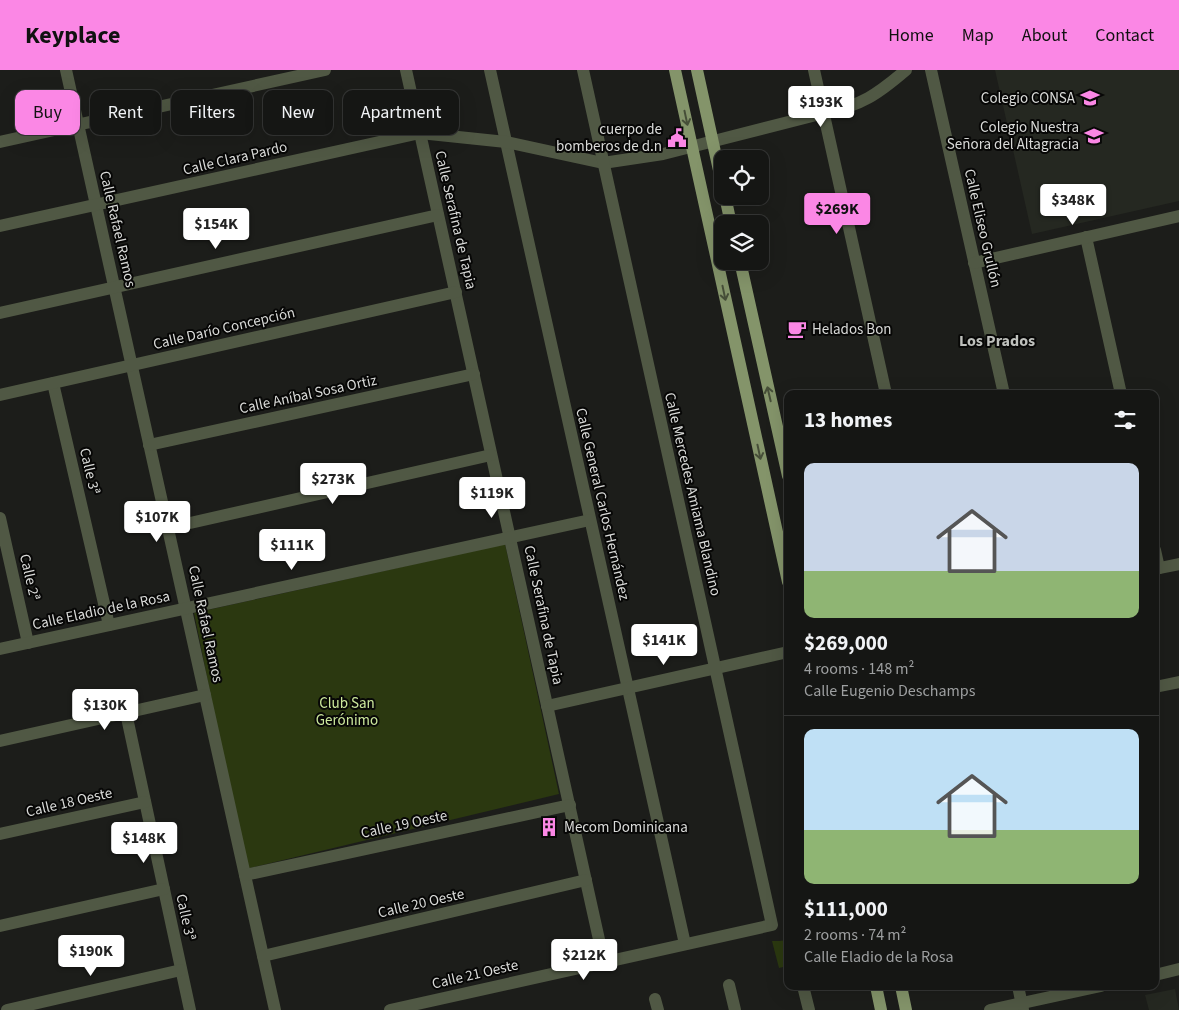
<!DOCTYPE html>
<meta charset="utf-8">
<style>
:root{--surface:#151614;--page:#1e1f1d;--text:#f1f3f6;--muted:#9d9fa0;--line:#343534;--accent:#fb87e5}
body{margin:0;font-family:"Source Sans 3",sans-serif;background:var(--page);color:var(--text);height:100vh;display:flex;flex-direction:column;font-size:19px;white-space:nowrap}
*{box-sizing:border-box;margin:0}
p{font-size:16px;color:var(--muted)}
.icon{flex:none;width:28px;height:28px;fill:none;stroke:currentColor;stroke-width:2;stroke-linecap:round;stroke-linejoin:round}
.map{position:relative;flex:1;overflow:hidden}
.drawer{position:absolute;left:784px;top:320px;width:375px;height:600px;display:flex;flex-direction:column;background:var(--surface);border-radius:10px;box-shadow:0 5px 20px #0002,0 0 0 1px var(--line)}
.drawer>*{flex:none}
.guide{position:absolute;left:15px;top:20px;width:475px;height:45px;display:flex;gap:10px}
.fabs{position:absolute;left:714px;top:80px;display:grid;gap:10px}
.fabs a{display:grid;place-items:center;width:55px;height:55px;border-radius:10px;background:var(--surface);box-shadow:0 5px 20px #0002,0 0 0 1px var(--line);font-size:25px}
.price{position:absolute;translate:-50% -42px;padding:0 11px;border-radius:5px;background:#fff;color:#222;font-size:16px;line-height:32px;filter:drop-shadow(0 1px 2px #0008)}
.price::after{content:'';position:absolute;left:50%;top:30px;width:15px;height:11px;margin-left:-8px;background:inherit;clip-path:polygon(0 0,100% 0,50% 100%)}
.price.current{background:var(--accent);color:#111}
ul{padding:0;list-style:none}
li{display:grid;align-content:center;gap:10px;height:265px;padding:0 20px}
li+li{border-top:1px solid var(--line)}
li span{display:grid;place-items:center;height:155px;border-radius:10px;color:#555}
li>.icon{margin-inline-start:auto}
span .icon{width:90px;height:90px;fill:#fffc;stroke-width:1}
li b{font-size:21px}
h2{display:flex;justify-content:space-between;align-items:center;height:60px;padding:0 20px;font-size:21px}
.pill{padding:0 18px;border-radius:10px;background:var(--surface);box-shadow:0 5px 20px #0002,0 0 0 1px var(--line);font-size:18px;line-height:45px}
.pill.current{background:var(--accent);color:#111}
header{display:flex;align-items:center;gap:30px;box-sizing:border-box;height:70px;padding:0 25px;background:var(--accent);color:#111}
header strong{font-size:24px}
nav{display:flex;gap:28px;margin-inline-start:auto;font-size:18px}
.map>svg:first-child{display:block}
</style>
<header>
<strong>Keyplace</strong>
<nav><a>Home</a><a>Map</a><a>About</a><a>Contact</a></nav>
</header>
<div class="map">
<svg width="1179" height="940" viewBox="0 0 1179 940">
<rect width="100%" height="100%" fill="#1c1d1a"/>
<g fill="#252821">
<polygon points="995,0 1179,0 1179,131 1032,164"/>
<polygon points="1175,919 1179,940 1149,940 1145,925"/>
</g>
<g fill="#2b3810">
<polygon points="505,474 559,724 246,799 194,543"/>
<polygon points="787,870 787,896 779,898 772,871 779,871"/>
</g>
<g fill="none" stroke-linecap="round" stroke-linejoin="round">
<g stroke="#505844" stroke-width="12">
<polyline points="66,0 275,940"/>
<polyline points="406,0 604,892"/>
<polyline points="490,0 685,874"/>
<polyline points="814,0 886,324"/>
<polyline points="931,0 1004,324"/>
<polyline points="0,72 325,0"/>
<path d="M0,156L420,63L506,72L603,93L663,84L824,43C861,36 878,24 906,0"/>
<polyline points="1086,167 1121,324"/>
<polyline points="974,193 1179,146"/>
<polyline points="0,243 438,145"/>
<polyline points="53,313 109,555"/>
<polyline points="0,325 456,222"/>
<polyline points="149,375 474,304"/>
<polyline points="0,448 28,573"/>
<polyline points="168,458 491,385"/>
<polyline points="1155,480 1159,498"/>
<polyline points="1155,499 1179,494"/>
<polyline points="0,579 590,450"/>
<polyline points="1155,617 1179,612"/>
<polyline points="547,636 788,582"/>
<polyline points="126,643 190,940"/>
<polyline points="0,671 205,625"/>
<polyline points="0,764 145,732"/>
<polyline points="245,805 570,735"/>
<polyline points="0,856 164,819"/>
<polyline points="263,886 586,810"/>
<polyline points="1155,905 1179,899"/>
<polyline points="729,915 735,940"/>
<polyline points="803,916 809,940"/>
<polyline points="1018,916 1023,940"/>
<polyline points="655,929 658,940"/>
<polyline points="7,940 181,900"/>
<polyline points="390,940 772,855 583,0"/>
<polyline points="990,940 1101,916"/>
</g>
<g stroke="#84946a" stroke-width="12">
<polyline points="675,0 788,512"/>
<polyline points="697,0 722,114"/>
<polyline points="725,126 731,154"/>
<polyline points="740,191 788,406"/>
<polyline points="876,916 881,940"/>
<polyline points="901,916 906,940"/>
</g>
</g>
<defs><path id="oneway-shaft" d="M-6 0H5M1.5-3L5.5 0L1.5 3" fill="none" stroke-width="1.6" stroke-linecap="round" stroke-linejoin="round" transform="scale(1.25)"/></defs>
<g stroke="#464e38">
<use href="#oneway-shaft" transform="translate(686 48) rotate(78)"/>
<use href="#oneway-shaft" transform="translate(724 223) rotate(78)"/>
<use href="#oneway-shaft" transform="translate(769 324) rotate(-103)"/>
<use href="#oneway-shaft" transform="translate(759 382) rotate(78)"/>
</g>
<defs>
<g id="school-bare" transform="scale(1.5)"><path d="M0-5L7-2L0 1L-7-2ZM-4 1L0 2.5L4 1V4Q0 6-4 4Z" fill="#fb87e5" stroke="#070706" stroke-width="2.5" paint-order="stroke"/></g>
<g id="civic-bare" transform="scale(1.5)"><path d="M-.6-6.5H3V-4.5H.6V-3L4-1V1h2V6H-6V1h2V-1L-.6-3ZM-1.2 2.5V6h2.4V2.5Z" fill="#fb87e5" stroke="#070706" stroke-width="2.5" paint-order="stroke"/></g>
<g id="cafe-bare" transform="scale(1.5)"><path d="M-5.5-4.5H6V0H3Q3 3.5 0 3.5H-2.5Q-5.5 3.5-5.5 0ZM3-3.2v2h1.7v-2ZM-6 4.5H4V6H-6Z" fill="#fb87e5" stroke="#070706" stroke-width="2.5" paint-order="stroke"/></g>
<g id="building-bare" transform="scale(1.5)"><path d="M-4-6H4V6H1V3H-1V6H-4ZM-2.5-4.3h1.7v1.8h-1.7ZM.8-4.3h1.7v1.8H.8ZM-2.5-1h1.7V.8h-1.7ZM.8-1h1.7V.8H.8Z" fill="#fb87e5" stroke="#070706" stroke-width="2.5" paint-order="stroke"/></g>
</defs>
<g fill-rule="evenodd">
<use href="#school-bare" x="1090" y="28"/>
<use href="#school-bare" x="1094" y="66"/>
<use href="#civic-bare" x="677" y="68"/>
<use href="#cafe-bare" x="797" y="259"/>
<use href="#building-bare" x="549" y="757"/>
</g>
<g text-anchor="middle" stroke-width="4" stroke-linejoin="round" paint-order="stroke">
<g font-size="15" fill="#d9dad8" stroke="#070706" text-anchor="end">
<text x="1075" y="33">Colegio CONSA</text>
<text x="1079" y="62">Colegio Nuestra<tspan x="1079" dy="17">Señora del Altagracia</tspan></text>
<text x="662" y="64">cuerpo de<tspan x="662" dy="17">bomberos de d.n</tspan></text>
<text x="812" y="264" text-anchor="start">Helados Bon</text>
<text x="564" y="762" text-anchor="start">Mecom Dominicana</text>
</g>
<g font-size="15" fill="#d9dad8" stroke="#070706">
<text transform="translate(235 88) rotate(-13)" y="5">Calle Clara Pardo</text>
<text transform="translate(456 150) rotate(77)" y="5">Calle Serafina de Tapia</text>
<text transform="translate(983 158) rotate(77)" y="5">Calle Eliseo Grullón</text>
<text transform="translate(118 159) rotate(77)" y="5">Calle Rafael Ramos</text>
<text transform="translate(224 258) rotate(-13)" y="5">Calle Darío Concepción</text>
<text transform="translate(308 324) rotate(-12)" y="5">Calle Aníbal Sosa Ortiz</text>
<text transform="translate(90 401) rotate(77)" y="5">Calle 3ª</text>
<text transform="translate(693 424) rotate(77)" y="5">Calle Mercedes Amiama Blandino</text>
<text transform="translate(603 434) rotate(77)" y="5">Calle General Carlos Hernández</text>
<text transform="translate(30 507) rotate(77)" y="5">Calle 2ª</text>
<text transform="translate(101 540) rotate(-12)" y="5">Calle Eladio de la Rosa</text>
<text transform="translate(544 545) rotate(78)" y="5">Calle Serafina de Tapia</text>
<text transform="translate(206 554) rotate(78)" y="5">Calle Rafael Ramos</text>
<text transform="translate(69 732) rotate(-13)" y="5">Calle 18 Oeste</text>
<text transform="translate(404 754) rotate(-12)" y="5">Calle 19 Oeste</text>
<text transform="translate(421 833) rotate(-13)" y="5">Calle 20 Oeste</text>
<text transform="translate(186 847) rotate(78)" y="5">Calle 3ª</text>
<text transform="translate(475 904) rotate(-13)" y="5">Calle 21 Oeste</text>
</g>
<g font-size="15" fill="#cce89c" stroke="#070706">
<text x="347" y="638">Club San<tspan x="347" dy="17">Gerónimo</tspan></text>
</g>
<g font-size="16" font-weight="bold" fill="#bec0bc" stroke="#070706">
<text x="997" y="276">Los Prados</text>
</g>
</g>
</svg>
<div class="fabs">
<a><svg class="icon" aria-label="locate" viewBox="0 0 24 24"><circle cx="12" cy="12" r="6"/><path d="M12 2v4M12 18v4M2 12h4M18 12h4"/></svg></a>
<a><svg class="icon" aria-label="layers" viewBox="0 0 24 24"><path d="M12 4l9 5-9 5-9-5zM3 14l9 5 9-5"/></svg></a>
</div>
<b class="price" style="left:821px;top:58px">$193K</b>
<b class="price" style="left:1073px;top:156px">$348K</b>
<b class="price current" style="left:837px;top:165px">$269K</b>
<b class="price" style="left:216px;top:180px">$154K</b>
<b class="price" style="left:333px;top:435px">$273K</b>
<b class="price" style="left:492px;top:449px">$119K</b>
<b class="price" style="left:157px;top:473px">$107K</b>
<b class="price" style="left:292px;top:501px">$111K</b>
<b class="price" style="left:664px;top:596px">$141K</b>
<b class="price" style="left:105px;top:661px">$130K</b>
<b class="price" style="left:144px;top:794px">$148K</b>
<b class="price" style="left:91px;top:907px">$190K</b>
<b class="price" style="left:584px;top:911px">$212K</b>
<div class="guide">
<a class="pill current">Buy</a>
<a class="pill">Rent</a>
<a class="pill">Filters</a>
<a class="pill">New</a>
<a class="pill">Apartment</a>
</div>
<section class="drawer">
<h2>13 homes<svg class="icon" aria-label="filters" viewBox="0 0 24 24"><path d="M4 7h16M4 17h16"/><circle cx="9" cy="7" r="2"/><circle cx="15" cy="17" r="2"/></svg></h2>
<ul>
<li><span style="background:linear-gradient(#c9d6e8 70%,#8fb573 0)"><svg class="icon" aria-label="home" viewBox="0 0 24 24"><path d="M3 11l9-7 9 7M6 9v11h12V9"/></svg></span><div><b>$269,000</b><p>4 rooms · 148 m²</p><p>Calle Eugenio Deschamps</p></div></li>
<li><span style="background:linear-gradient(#bfe0f5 65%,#8fb573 0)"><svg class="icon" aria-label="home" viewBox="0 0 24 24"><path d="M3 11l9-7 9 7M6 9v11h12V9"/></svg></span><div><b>$111,000</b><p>2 rooms · 74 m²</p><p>Calle Eladio de la Rosa</p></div></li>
</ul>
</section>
</div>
